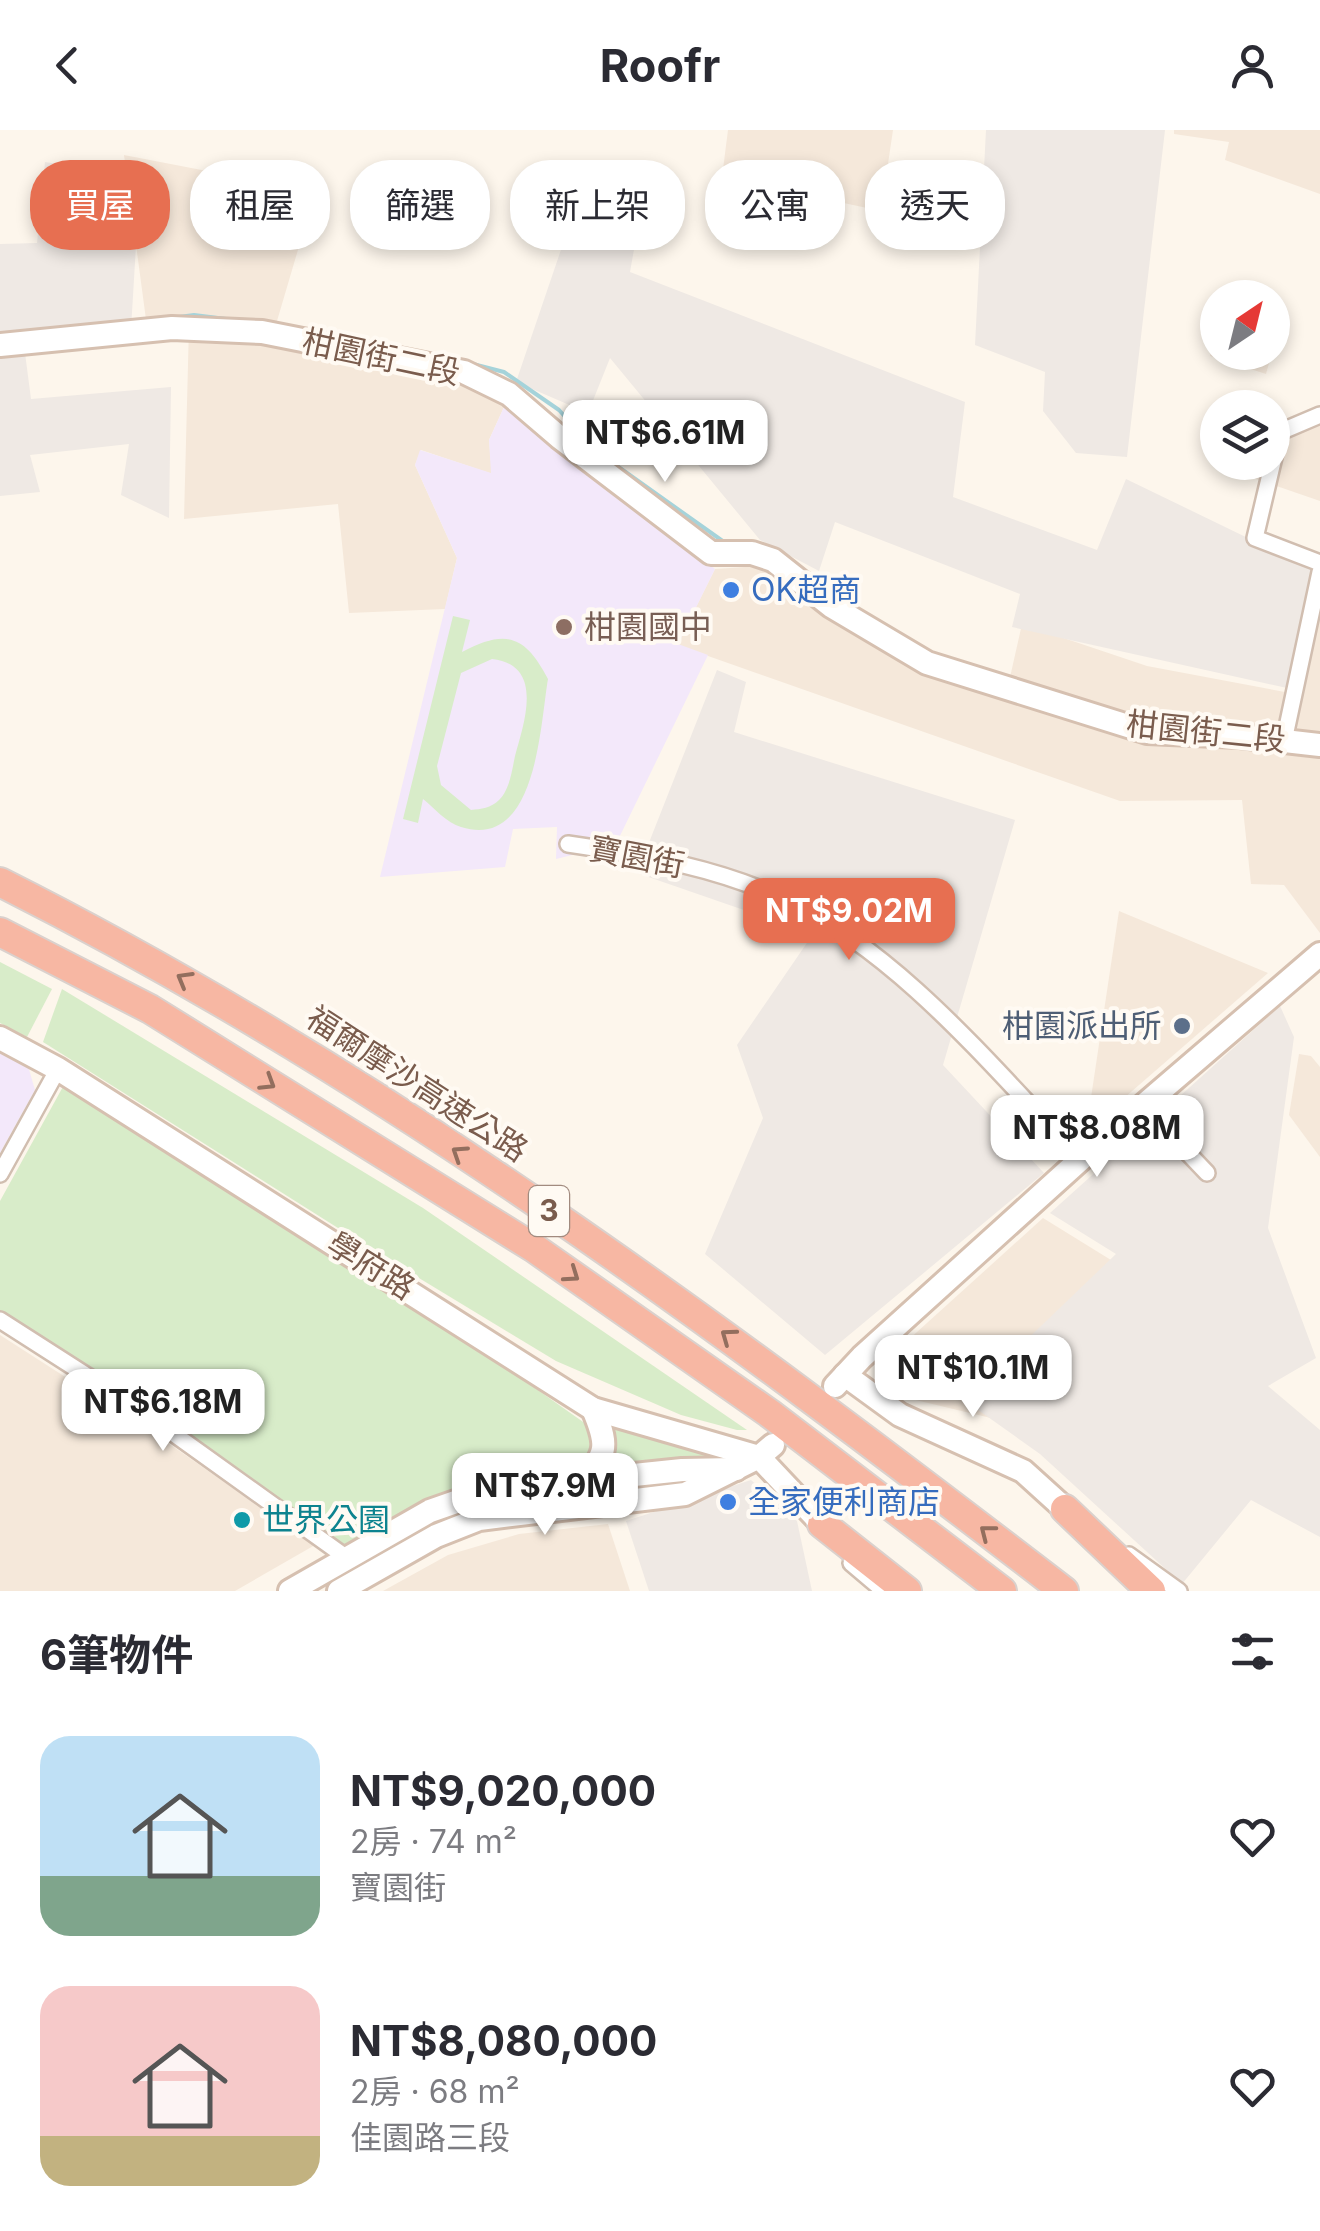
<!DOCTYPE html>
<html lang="zh-TW">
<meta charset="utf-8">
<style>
:root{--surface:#fff;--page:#f2f2f3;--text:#2b2b33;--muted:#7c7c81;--accent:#e76f51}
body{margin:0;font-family:Inter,"Noto Sans TC",sans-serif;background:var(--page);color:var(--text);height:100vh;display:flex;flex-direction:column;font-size:38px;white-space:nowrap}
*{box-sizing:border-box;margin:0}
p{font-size:32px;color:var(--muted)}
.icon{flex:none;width:55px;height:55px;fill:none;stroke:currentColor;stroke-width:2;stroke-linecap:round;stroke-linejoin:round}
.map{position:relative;height:1461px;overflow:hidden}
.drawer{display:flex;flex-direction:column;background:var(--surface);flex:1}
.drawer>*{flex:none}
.top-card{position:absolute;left:30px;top:30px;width:1260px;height:90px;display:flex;gap:20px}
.needle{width:65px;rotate:35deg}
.tools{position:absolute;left:1200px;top:150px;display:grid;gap:20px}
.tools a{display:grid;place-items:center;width:90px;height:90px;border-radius:50%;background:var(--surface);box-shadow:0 5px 15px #0003;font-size:50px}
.price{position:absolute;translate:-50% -85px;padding:0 22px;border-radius:20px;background:#fff;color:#222;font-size:32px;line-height:65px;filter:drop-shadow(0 2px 5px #0008)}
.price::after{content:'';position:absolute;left:50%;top:60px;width:30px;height:22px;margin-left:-15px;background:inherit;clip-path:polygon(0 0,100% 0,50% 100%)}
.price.active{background:var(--accent);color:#fff}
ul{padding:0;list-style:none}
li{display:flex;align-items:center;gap:30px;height:250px;padding:0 40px}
li span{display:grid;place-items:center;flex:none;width:280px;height:200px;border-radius:30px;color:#555}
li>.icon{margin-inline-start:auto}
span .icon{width:120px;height:120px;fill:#fffc;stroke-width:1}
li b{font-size:42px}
h2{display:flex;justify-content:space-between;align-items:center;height:120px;padding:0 40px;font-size:42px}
.chip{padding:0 35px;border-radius:40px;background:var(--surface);box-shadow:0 5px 15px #0003;font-size:35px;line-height:90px}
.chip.active{background:var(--accent);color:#fff}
header{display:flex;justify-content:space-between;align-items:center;height:130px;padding:0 40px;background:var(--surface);font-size:45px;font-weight:700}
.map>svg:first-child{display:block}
</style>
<header><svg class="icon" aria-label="back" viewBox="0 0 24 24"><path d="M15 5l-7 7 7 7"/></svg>Roofr<svg class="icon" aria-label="person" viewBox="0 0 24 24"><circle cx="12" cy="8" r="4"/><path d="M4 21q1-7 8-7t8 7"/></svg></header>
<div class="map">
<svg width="1320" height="1461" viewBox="0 0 1320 1461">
<rect width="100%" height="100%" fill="#fdf6ec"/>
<g fill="#f5e8da">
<polygon points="728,0 893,0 881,81 722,47"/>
<polygon points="1174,0 1320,0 1320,64 1225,30 1229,12 1174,4"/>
<polygon points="124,25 315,62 272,208 467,250 504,277 489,310 492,344 421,320 415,335 457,428 445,479 349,483 338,374 184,389 189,196 147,197"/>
<polygon points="1217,189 1218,222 1272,222 1266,244 1210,226"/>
<polygon points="1320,291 1320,371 1218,336 1220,333 1272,332 1273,297 1318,296"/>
<polygon points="760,436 826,483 1006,565 1022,494 1147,536 1301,565 1320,488 1320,803 1284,755 1251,754 1242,670 1120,671 677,515 715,439"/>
<polygon points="1119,781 1268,843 1086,1001"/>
<polygon points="1299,924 1311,926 1320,937 1320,1027 1289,985"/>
<polygon points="1043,1088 1132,1143 995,1289 903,1267 875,1240"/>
<polygon points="0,1205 168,1313 315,1415 235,1461 0,1461"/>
<polygon points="608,1394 630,1461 383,1461 448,1425 519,1404"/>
</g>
<g fill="#efe9e4">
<polygon points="986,0 1165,0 1127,327 1076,323 1043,281 1045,242 975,215"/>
<polygon points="45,32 95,40 93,113 137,99 131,199 25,223 31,269 171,257 169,388 121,365 129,314 30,325 40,362 0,366 0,114 37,113"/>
<polygon points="583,55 643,69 630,142 965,272 953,367 1097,420 1126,349 1312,439 1287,558 1012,497 1020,464 835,392 819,441 760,410 610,228 588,283 516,252"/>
<polygon points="717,540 746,552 734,602 1015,690 943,935 1044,1043 825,1225 705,1124 763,988 737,915 813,804 637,743"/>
<polygon points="1280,876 1294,907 1268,1098 1316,1228 1268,1256 1320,1300 1320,1407 1251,1370 1182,1454 1040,1324 964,1270 1116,1124 1050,1083"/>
<polygon points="751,1350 797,1391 812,1461 649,1461 626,1391"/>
</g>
<g fill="#f3e8fa">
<polygon points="504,277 715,439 678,514 708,525 616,714 556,729 557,697 513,699 505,737 380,747 457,428 415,335 420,320 491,343 489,310"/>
<polygon points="0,922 28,936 35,960 0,1023"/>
</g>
<g fill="#d8ecc9" fill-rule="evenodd">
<path d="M453,486L470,490L462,522C506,499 525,505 548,549C540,595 537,721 461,697C447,693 434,678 423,669L418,693L403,689ZM492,529C545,535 524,593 515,626C512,640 510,659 499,670C491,678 481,679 471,680L441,655L437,636L461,543Z"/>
<polygon points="0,832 52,859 27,907 0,893"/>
<polygon points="62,859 423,1078 747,1300 737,1300 681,1285 556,1231 376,1122 43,912"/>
<polygon points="65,953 370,1142 586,1294 596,1306 596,1319 580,1338 455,1360 347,1416 0,1184 0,1071"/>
<polygon points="609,1294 720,1328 680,1343 607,1337 614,1319"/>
</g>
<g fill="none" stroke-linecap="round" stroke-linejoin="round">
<g stroke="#a5d3da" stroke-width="4">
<polyline points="179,187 194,185 234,190"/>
<polyline points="332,204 441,226"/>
<polyline points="469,233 504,242 559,280 596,321 724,412"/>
</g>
<g stroke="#d1beb0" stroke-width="20">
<g id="street">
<polyline points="1320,285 1280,302 1255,408 1320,433"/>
<polyline points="1284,611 1320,442"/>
<path d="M568,714C643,725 721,738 790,772C902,825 995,941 1081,1029"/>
<polyline points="1143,976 1207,1043"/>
<polyline points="0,1044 58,939"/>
<polyline points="0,1190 142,1281 347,1428"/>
<polyline points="1129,1425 1179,1461"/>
<polyline points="851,1433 884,1461"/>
</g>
</g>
<g stroke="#d6c0b0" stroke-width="28">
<g id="secondary">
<polyline points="0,215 172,198 262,202 464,242 509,264 559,307 711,423 752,423 773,430 831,476 927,533 1147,602 1240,606 1320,615"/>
<polyline points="0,908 58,939 593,1279 759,1327"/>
<polyline points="845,1245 900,1285 1023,1341 1065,1379"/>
<polyline points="835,1256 862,1227 1081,1029 1320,824"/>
<polyline points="759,1327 822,1394"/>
<path d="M581,1350C610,1325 607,1312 593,1279"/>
<polyline points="290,1461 430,1381 490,1360 682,1340 736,1339"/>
<polyline points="339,1461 436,1406 479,1389 685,1364 759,1327 773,1315"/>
</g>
</g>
<g stroke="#dad1cd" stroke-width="32">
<g id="highway">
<path d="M0,752C382,944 726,1201 1064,1461"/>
<polyline points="0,802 150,879 534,1118 769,1283 1002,1461"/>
<polyline points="1065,1379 1151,1461"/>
<polyline points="822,1394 907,1461"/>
</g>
</g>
<use href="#street" stroke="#fff" stroke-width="15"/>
<use href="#secondary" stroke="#fff" stroke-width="22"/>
<use href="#highway" stroke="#f7b7a3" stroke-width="28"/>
</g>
<defs><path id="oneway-chevron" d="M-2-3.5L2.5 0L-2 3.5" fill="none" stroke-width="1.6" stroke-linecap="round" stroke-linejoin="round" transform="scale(2.5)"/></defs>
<g stroke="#936e5e">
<use href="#oneway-chevron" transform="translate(184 849) rotate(-150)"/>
<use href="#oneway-chevron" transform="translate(268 953) rotate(32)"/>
<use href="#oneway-chevron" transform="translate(459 1023) rotate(-147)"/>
<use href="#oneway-chevron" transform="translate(572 1145) rotate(35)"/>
<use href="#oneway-chevron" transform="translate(728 1206) rotate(-144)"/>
<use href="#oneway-chevron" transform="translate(987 1402) rotate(-142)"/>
</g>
<g fill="#3f7fe0" stroke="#fffaf3" stroke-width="4">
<circle cx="731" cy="460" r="10"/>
<circle cx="728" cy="1372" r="10"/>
</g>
<circle fill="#8d6e63" stroke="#fffaf3" stroke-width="4" cx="564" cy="497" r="10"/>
<circle fill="#5c6f8a" stroke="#fffaf3" stroke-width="4" cx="1182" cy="896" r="10"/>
<circle fill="#0f9aa8" stroke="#fffaf3" stroke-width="4" cx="242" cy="1390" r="10"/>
<g text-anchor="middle" stroke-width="8" stroke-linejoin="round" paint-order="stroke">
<rect fill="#fffaf3" stroke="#a28b7f" stroke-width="2.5" x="529" y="1056" width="40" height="50" rx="8"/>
<g font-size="30" font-weight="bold" fill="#7a5c4d">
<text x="549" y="1091">3</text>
</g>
<g font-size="32" fill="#7a5c4d" stroke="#fffaf3">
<text transform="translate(381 227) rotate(12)" y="11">柑園街二段</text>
<text transform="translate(1206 602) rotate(6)" y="11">柑園街二段</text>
<text transform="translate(637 727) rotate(11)" y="11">寶園街</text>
<text transform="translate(417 954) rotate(33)" y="11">福爾摩沙高速公路</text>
<text transform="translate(371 1136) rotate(32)" y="11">學府路</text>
</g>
<g font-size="32" fill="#366cbe" stroke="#fffaf3" text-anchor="start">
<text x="751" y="471">OK超商</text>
<text x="748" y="1383">全家便利商店</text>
</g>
<g font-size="32" fill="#785e54" stroke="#fffaf3" text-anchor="start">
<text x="584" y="508">柑園國中</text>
</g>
<g font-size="32" fill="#4e5e75" stroke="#fffaf3" text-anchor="end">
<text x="1162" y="907">柑園派出所</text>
</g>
<g font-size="32" fill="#0d838f" stroke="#fffaf3" text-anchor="start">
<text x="262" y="1401">世界公園</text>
</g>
</g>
</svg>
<div class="tools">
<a><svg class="needle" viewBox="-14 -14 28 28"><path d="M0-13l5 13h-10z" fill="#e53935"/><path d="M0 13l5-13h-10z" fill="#7c7c81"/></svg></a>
<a><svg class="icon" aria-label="layers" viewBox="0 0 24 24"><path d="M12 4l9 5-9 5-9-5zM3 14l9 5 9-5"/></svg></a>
</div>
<b class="price" style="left:665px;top:355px">NT$6.61M</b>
<b class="price active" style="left:849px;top:833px">NT$9.02M</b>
<b class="price" style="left:1097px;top:1050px">NT$8.08M</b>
<b class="price" style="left:973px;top:1290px">NT$10.1M</b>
<b class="price" style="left:163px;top:1324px">NT$6.18M</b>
<b class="price" style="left:545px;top:1408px">NT$7.9M</b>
<div class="top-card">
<a class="chip active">買屋</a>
<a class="chip">租屋</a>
<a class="chip">篩選</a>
<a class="chip">新上架</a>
<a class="chip">公寓</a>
<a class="chip">透天</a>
</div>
</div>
<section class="drawer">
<h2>6筆物件<svg class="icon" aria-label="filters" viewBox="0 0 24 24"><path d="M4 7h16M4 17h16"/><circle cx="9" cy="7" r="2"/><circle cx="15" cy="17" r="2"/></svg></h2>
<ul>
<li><span style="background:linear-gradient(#bfe0f5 70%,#7fa58c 0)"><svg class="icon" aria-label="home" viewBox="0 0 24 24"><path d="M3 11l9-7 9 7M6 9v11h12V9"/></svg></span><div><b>NT$9,020,000</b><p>2房 · 74 m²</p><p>寶園街</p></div><svg class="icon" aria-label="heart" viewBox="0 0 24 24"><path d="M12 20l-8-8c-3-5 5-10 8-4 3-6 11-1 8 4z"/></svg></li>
<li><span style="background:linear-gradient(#f6c9c9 75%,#c2b280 0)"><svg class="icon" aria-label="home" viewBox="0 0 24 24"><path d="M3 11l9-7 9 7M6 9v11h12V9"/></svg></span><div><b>NT$8,080,000</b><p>2房 · 68 m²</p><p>佳園路三段</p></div><svg class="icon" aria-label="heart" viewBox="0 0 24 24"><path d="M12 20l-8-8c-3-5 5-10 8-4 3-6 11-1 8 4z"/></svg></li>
</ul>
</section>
